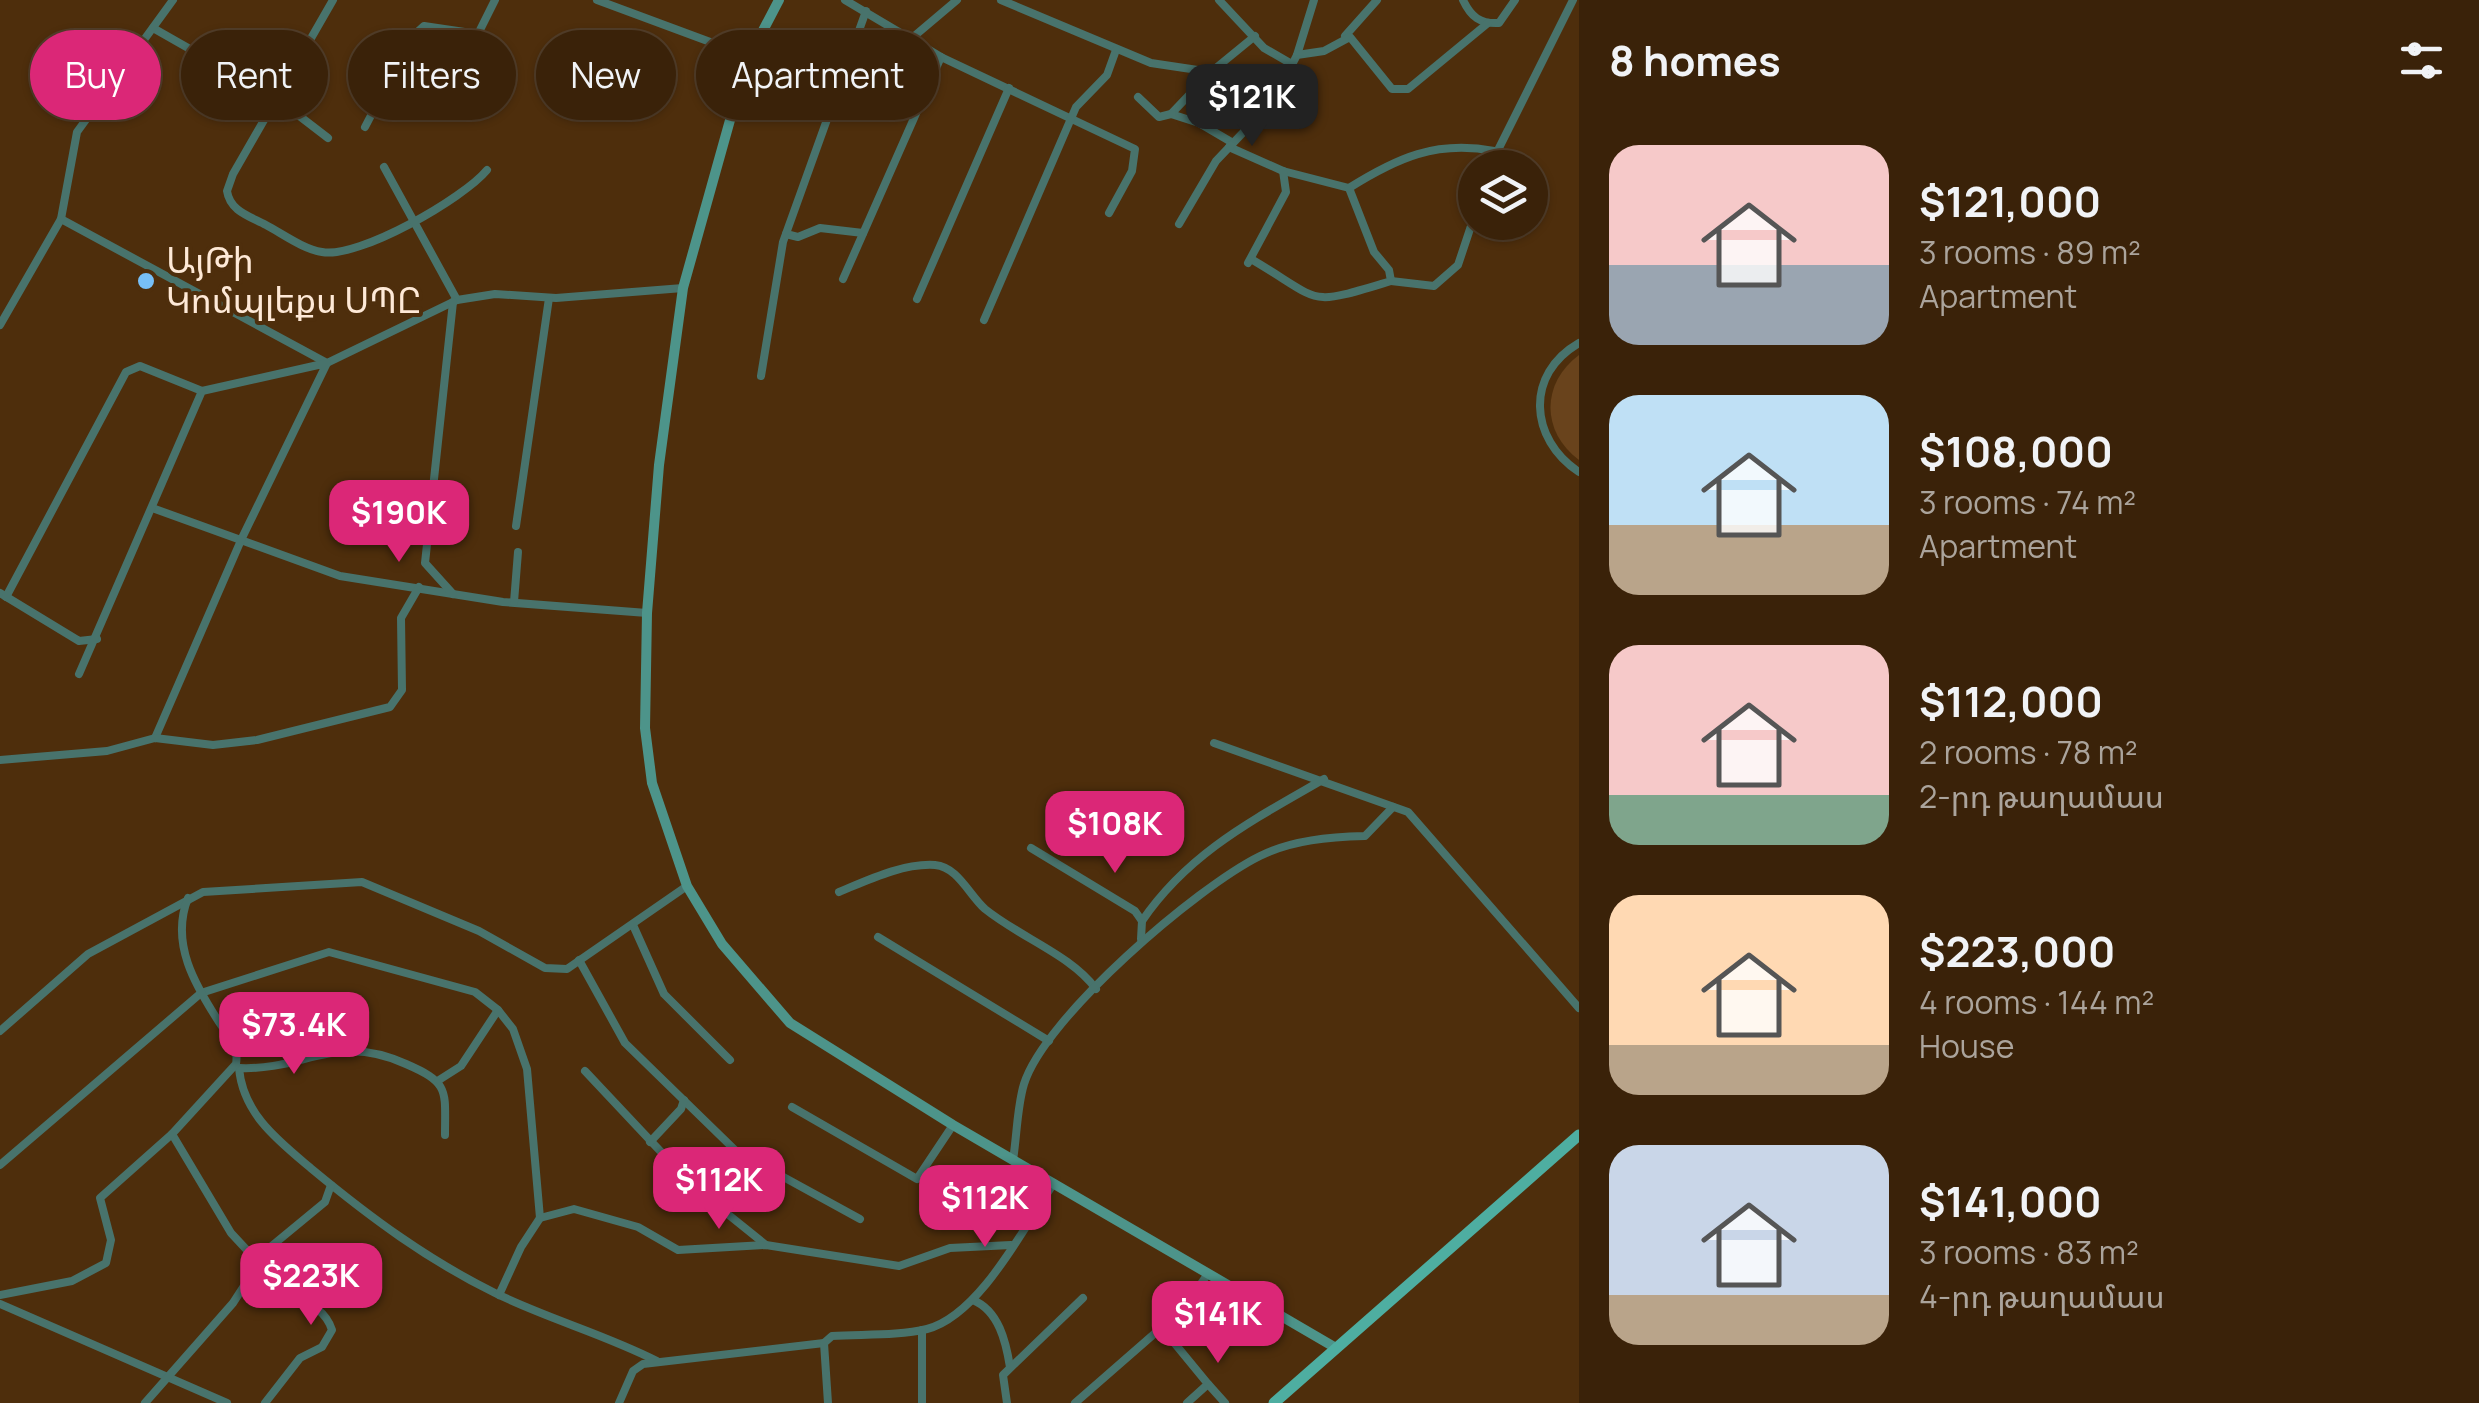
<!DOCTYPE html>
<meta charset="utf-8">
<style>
:root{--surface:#3a2209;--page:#452f17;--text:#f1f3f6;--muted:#aba49c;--line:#543f2a;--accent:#db2777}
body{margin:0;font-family:Manrope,"Noto Sans Armenian",sans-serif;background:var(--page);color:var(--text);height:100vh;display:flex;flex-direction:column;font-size:38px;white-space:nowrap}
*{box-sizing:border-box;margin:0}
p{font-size:32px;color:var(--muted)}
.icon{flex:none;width:55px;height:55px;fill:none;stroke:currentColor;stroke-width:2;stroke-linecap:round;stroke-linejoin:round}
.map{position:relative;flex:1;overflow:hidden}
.side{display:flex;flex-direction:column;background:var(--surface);width:900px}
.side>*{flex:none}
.hud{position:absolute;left:30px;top:30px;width:950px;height:90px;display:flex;gap:20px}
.fabs{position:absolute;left:1458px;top:150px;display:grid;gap:20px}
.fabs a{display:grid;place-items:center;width:90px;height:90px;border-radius:50%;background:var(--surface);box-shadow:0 2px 8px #0004,0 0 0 2px var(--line);font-size:50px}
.price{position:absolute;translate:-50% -85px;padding:0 22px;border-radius:20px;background:var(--accent);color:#fff;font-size:32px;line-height:65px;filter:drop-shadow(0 2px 5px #0008)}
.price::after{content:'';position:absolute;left:50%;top:60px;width:30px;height:22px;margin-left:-15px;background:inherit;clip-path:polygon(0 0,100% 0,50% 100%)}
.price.on{background:#222;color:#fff}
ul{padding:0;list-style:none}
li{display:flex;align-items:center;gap:30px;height:250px;padding:0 30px}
li span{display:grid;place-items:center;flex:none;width:280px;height:200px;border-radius:30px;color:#555}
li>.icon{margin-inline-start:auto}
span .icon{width:120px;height:120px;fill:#fffc;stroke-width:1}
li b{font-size:42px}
h2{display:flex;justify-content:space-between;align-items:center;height:120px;padding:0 30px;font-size:42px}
.tag{padding:0 35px;border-radius:45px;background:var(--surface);box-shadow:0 2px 8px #0004,0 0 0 2px var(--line);font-size:35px;line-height:90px}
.tag.on{background:var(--accent);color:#fff}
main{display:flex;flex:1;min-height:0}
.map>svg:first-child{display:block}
</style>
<main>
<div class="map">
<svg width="1579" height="1403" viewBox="0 0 1579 1403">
<rect width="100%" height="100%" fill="#4e2e0c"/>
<path fill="#69431c" d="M1579,355V460C1541,432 1541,383 1579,355Z"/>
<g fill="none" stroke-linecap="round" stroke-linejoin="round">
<g stroke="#48736c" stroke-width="8">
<path d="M333,0L233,174L227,191C230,211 249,216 266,225C283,234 303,249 322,252C359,259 464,198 487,170"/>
<polyline points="597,0 748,56"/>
<polyline points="845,0 941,57 1135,149 1132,171 1109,213"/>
<polyline points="1001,0 1151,63 1211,72 1255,36"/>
<polyline points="1219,0 1264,48 1290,63"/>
<path d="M1463,0C1471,17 1480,24 1499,23L1515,0"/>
<polyline points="153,28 276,98 328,138"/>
<polyline points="1345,36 1377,0"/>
<polyline points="912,38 957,0"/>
<polyline points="1297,55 1314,0"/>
<polyline points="746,63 833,100"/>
<polyline points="1138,97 1159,117 1171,114 1211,72"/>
<polyline points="1171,114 1199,123 1233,143"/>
<polyline points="365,127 412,37 424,26 478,34 495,0"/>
<path d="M1229,147L1283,171L1349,188L1374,252L1389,270L1391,281C1304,307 1326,303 1251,259"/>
<polyline points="384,167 457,300"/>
<polyline points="1489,168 1573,0"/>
<path d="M1349,188C1397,158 1436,140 1494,151"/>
<polyline points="61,219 327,363 457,300 495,294 556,298 683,288"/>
<polyline points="1179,224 1216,161 1274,100 1297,55 1324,51 1350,37 1392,89 1408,89 1488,23"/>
<polyline points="786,234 798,237 820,228 863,233"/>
<polyline points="1248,263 1286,192 1283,171"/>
<polyline points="843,279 941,57"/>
<polyline points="1391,281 1434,286 1458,265 1475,214"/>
<polyline points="917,299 1009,88"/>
<polyline points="984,320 1076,107 1107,75 1116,50"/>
<polyline points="0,325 61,219 77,132 173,0"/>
<path d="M1579,343C1525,374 1529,439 1579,472"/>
<polyline points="761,376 783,242 866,11"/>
<polyline points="155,509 340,576 503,602 647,613"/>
<polyline points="516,526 549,298"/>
<polyline points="0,593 79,641 97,639"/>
<polyline points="453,594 425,563 453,302"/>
<polyline points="6,597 126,372 140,366 202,391"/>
<polyline points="514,602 518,552"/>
<polyline points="79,674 202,391 327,363 242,538 155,738"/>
<polyline points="1214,743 1408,812 1579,1008"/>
<polyline points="0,760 107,751 155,738 213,745 257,740 390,707 402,690 401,618 419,587"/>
<polyline points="1031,848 1135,911 1142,921 1141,939"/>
<path d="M839,892C868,880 903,863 935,865C958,867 969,895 985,909C1021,938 1071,955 1096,989"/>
<path d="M1142,921C1189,852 1255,819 1324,779"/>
<polyline points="633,925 664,994 730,1060"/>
<polyline points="878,937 1049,1041"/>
<polyline points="579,960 625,1043 736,1151 860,1219"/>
<polyline points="0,1031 88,954 203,892 362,882 479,931 545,968 567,969 687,886"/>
<path d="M239,1068C243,1115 280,1142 313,1170C371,1218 428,1260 495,1293C548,1319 604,1334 657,1361"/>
<path d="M239,1068C304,1071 335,1032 406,1064C450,1083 445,1090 445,1135"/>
<polyline points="585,1071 694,1187 766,1245"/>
<polyline points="439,1080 461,1066 498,1010"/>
<polyline points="792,1107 917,1179 953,1125"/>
<polyline points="172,1134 231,1233 259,1263"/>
<polyline points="650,1142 681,1109 684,1100"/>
<path d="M1013,1160C1017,1135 1017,1107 1024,1084C1045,1017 1197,887 1260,856C1292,840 1330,837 1365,836L1393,807"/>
<polyline points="0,1165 201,993 329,952 475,992 498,1010 513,1029 527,1069 540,1218"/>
<path d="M257,1267C275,1298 321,1295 332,1330L322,1347L300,1358L265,1403"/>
<path d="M0,1295L72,1281L106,1263L111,1240L100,1198L172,1134L236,1064C239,1045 229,1037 219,1022C195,985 170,943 188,898"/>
<polyline points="499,1295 521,1247 540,1218 574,1209 638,1227 678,1250 766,1245 899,1266 950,1248 1011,1245"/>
<path d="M973,1300C999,1311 1006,1342 1010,1367"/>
<polyline points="0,1304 227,1403"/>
<polyline points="1162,1328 1208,1384 1187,1403"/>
<polyline points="1208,1384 1225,1403"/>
<polyline points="145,1403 233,1303 268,1249 325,1202 331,1185"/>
<polyline points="619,1403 633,1371 643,1364 824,1343"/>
<path d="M828,1403L824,1343L832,1336C863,1334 898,1336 927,1329C980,1315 1024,1227 1054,1183"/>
<polyline points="922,1403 922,1330"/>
<polyline points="1007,1403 1003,1375 1083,1298"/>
<polyline points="1075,1403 1185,1307 1207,1275"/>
</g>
<polyline stroke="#4d948a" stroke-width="10" points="779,0 746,63 683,288 659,465 647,613 645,728 652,783 687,886 722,944 790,1023 953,1125 1336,1348"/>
<polyline stroke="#4eaea1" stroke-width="11" points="1274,1403 1579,1135"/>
</g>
<circle fill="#77bff7" stroke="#4e2e0c" stroke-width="4" cx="146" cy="281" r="10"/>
<g text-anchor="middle" stroke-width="8" stroke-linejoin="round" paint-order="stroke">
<g font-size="35" fill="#fee9d7" stroke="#4e2e0c" text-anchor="start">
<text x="166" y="273">ԱյԹի<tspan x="166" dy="40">Կոմպլեքս ՍՊԸ</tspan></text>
</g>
</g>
</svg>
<div class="fabs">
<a><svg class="icon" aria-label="layers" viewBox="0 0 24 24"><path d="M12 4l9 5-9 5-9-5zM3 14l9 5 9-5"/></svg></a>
</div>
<b class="price on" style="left:1252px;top:149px">$121K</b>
<b class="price" style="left:399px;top:565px">$190K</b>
<b class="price" style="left:1115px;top:876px">$108K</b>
<b class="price" style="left:294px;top:1077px">$73.4K</b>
<b class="price" style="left:719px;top:1232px">$112K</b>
<b class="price" style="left:985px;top:1250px">$112K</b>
<b class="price" style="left:311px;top:1328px">$223K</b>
<b class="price" style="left:1218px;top:1366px">$141K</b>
<div class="hud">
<a class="tag on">Buy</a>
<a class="tag">Rent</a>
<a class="tag">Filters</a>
<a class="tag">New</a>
<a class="tag">Apartment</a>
</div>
</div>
<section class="side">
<h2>8 homes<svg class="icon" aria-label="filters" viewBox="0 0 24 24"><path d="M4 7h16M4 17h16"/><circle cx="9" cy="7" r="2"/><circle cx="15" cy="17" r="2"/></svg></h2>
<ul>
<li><span style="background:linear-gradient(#f6c9c9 60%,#9aa5b1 0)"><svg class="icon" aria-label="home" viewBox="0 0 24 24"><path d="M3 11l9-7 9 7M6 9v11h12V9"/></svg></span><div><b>$121,000</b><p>3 rooms · 89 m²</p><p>Apartment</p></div></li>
<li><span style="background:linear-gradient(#bfe0f5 65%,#b9a48a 0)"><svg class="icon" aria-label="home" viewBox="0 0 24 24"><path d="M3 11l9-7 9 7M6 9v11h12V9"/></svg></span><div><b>$108,000</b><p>3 rooms · 74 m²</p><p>Apartment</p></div></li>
<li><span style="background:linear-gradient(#f6c9c9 75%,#7fa58c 0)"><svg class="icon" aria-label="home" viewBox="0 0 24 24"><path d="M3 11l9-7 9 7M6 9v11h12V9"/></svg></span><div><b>$112,000</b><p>2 rooms · 78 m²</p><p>2-րդ թաղամաս</p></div></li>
<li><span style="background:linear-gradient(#ffd9b3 75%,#b9a48a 0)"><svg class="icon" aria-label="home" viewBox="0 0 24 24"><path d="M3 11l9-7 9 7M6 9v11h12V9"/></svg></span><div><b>$223,000</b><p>4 rooms · 144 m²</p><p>House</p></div></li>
<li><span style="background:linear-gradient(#c9d6e8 75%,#b9a48a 0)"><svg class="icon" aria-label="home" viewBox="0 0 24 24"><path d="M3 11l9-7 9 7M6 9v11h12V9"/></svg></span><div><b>$141,000</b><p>3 rooms · 83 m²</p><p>4-րդ թաղամաս</p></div></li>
</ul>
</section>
</main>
